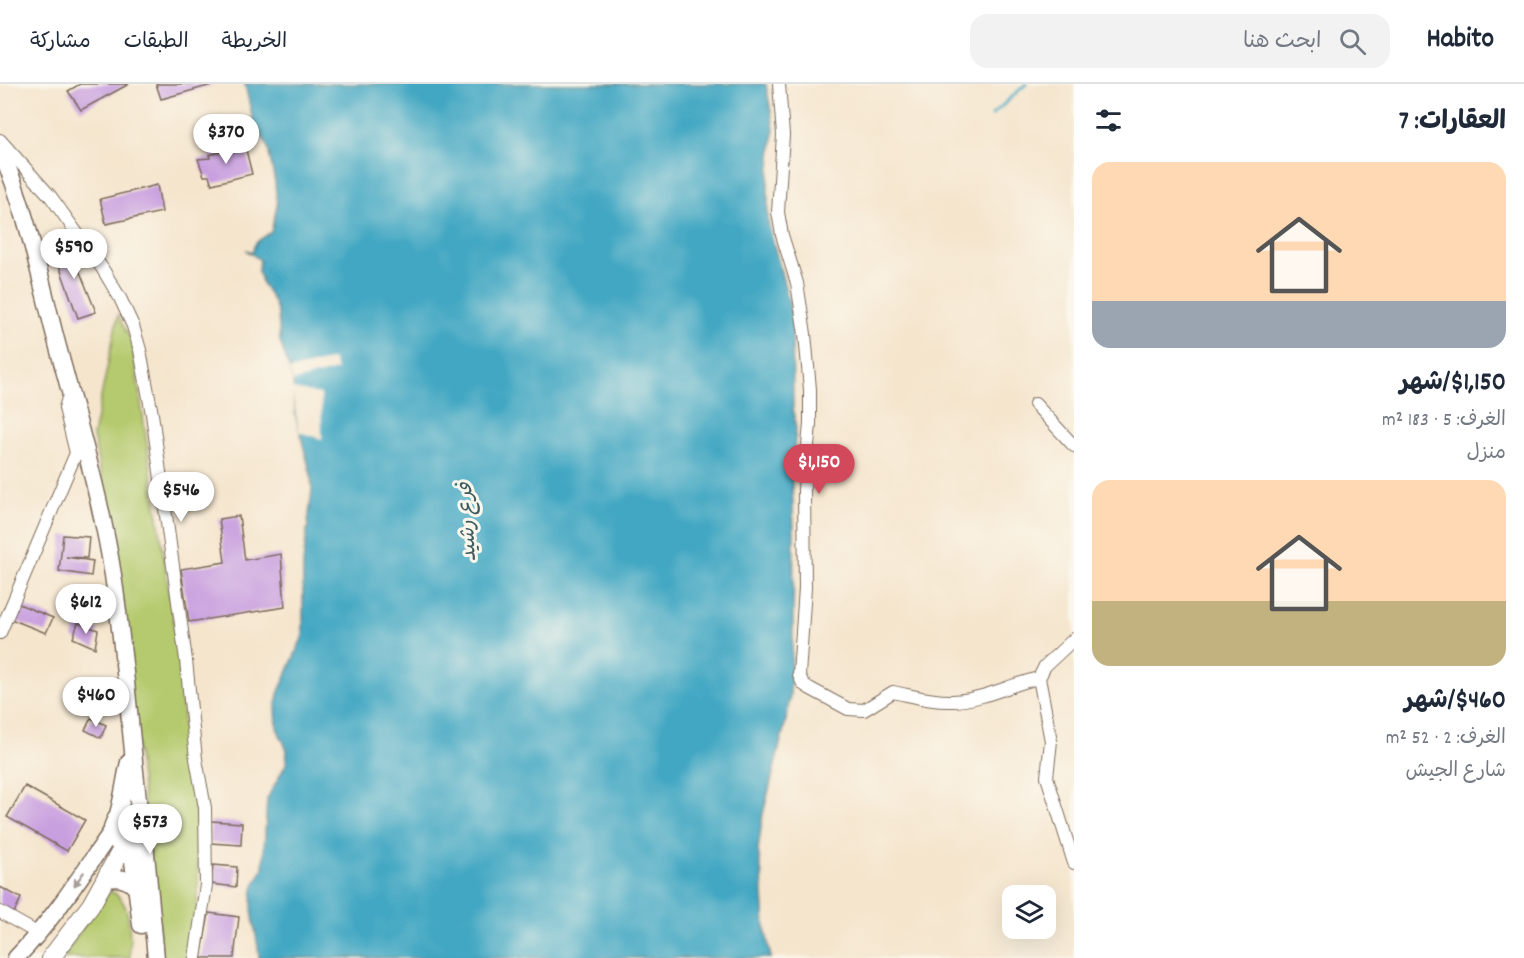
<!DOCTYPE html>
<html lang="ar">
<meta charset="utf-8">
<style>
:root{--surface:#fff;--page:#f2f2f3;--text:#1f2937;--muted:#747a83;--line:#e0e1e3;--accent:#d1495b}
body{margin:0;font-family:Dekko,"Playpen Sans Arabic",sans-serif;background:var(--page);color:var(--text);direction:rtl;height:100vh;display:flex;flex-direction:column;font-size:22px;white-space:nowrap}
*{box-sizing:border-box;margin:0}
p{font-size:20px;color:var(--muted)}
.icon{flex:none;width:33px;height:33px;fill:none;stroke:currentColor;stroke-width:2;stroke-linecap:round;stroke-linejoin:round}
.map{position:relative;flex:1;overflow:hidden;direction:ltr}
.panel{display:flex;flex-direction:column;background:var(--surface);width:450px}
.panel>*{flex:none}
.buttons{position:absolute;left:1002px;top:801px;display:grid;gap:12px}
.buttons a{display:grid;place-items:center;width:54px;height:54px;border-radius:12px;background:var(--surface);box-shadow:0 6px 24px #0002;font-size:30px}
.price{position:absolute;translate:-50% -51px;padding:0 14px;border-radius:21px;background:#fff;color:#222;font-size:20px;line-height:39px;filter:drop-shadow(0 2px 3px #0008)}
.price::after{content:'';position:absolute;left:50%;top:36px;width:18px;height:14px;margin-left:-9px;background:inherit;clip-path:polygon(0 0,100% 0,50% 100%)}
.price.current{background:var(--accent);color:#fff}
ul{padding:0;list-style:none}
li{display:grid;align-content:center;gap:12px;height:318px;padding:0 18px}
li span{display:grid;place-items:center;height:186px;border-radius:18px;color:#555}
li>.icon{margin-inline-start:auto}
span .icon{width:108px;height:108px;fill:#fffc;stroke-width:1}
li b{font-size:26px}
h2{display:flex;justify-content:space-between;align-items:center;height:72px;padding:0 18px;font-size:26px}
header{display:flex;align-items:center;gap:36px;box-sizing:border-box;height:84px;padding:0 30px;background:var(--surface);border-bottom:2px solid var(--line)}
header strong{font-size:28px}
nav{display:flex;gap:33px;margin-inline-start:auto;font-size:21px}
.search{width:420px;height:54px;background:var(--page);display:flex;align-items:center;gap:15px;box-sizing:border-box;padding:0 21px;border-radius:18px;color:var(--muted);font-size:22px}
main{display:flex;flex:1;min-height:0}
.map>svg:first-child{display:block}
</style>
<header>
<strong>Habito</strong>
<div class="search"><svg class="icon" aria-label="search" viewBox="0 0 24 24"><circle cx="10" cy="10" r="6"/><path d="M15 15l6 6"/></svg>ابحث هنا</div>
<nav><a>الخريطة</a><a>الطبقات</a><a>مشاركة</a></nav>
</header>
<main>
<section class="panel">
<h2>العقارات: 7<svg class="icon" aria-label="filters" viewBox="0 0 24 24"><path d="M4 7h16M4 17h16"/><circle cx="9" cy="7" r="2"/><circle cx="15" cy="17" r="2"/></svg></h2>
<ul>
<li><span style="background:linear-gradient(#ffd9b3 75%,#9aa5b1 0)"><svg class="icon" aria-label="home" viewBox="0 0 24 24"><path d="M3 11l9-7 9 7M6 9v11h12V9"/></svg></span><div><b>$1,150/شهر</b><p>الغرف: 5 · 183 m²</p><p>منزل</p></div></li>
<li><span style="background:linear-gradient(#ffd9b3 65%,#c2b280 0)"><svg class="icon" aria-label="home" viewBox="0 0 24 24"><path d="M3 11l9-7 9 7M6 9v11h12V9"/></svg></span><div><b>$460/شهر</b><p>الغرف: 2 · 52 m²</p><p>شارع الجيش</p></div></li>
</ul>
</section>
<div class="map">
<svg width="1074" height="874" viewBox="0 0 1074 874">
<rect width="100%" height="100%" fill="#fbf7ec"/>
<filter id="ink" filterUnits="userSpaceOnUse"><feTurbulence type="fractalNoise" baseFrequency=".0167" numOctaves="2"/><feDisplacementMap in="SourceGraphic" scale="12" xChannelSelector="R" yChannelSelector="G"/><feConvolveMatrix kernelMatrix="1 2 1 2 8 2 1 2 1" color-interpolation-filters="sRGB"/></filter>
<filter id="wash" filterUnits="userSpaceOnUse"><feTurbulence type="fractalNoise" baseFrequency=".008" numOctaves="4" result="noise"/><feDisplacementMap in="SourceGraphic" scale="24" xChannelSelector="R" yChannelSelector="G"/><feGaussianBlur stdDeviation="1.35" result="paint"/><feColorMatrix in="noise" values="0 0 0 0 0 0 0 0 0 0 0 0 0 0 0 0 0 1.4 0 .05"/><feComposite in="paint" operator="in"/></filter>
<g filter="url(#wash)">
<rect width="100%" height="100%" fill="#f5e5cd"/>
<g fill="#b5ca6e" stroke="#787a46" stroke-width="1.5">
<polygon points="118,231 132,259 179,575 185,666 195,720 199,766 195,874 162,874 112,448 93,352"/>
<path d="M111,807C134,818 129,852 130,874H61C80,853 91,825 111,807Z"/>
</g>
<path fill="#43a7c3" stroke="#3f6870" stroke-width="1.5" d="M245,0H766L774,44L768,102V138L792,230L793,325L796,344L792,397L794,447L793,549L790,612L786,636L763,730L758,766L762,791L765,844L771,874H259C258,851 249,830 253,806C254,798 261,792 263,784L267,715L286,680L287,666L277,644L276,623L278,610L303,552V480L312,406L311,391L295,330L293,297L280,257L278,230L273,216L262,199L258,187L260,176L246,166L253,168C253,157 263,154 271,148L277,122L275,98L267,60L254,41Z"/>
<g fill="#f5e5cd">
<polygon points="333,275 337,286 293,297 289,286"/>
<polygon points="292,305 321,310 322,355 299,348"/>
</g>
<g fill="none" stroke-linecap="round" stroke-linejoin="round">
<polyline stroke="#43a7c3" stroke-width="3" points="992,31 1026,0"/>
</g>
<g id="blocks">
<g fill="#c89fdf">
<polygon points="80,0 129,0 81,26 68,7"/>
<polygon points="156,0 212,0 212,1 161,15"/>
<polygon points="245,62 252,90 212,100 209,92 204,92 198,75 210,74 209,71"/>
<polygon points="157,101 162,128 106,140 100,115"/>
<polygon points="68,158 96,228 78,234 52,162"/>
<polygon points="239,432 245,476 281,470 285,523 189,538 181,485 225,478 219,435"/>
<polygon points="63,451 89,453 87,474 66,473 93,477 91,492 59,487"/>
<polygon points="77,512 94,518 92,525 96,531 94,536 72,528"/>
<polygon points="14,518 53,534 46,549 8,534"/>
<polygon points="78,539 98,546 95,564 73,554"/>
<polygon points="91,634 106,641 101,654 85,646"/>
<polygon points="25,702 85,736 67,767 7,733"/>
<polygon points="211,737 242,739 241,761 210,759"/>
<polygon points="213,781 237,783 236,803 211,800"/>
<polygon points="0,803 21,814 13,831 0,825"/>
<polygon points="209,829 239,833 234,874 201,874"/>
</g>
</g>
</g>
<g filter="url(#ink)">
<use href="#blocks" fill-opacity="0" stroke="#7c6b5b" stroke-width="1.5"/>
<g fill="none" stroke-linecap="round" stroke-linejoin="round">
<g stroke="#7c6b5b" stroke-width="14">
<g id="minor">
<path d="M779,0L783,51L778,128L782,151L797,199L805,250L810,305V340L804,405L805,504L799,591L803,600L809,604L848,625L864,626L893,608C913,612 933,618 953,617C983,616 1011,600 1039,594"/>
<polyline points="0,56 51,113 102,184 120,214 133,242 140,266 152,330 186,576 196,675 205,724 206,801 195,874"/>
<polyline points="1035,320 1074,362"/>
<polyline points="0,549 76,369 65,324 70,308"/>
<polyline points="1074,555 1045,582 1039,594 1051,657 1047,693 1074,779"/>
<polyline points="0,828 39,850"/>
</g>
</g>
<g stroke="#7c6b5b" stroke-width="19">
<g id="major">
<path d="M0,65C25,120 39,189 54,248C75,329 100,408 113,491C125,572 131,654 140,735"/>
<path d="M117,733C130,726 142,731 144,746C141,765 115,768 112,748C111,740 116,736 118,730C123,713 125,695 129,678"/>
<polyline points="144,749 156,874"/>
<polyline points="131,761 141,841"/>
<path d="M106,796C118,792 128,794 136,804"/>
<path d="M16,874C53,836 82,790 112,747"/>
</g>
</g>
<g stroke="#7c6b5b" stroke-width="20">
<polyline id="highway" points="51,874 91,821 124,761"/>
</g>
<use href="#minor" stroke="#fff" stroke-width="12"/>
<use href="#major" stroke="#fff" stroke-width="16"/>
<use href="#highway" stroke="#fff" stroke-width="18"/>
</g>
<defs><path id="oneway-solid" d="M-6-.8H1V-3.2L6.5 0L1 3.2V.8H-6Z" transform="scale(1.5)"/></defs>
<use fill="#a79f9a" href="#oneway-solid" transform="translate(79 795) rotate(125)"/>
</g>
<g text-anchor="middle" stroke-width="6" stroke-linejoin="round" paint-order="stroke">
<g font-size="21" font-style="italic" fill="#3e5c60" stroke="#fbf7ec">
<text transform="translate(466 438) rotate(-93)" y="7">فرع رشيد</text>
</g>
</g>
</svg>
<div class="buttons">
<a><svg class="icon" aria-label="layers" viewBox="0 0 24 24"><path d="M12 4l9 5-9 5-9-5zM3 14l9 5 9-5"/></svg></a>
</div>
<b class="price" style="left:226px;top:81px">$370</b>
<b class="price" style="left:74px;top:196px">$590</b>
<b class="price current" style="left:819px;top:411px">$1,150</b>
<b class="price" style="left:181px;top:439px">$546</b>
<b class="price" style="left:86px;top:551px">$612</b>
<b class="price" style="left:96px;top:644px">$460</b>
<b class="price" style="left:150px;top:771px">$573</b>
</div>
</main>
